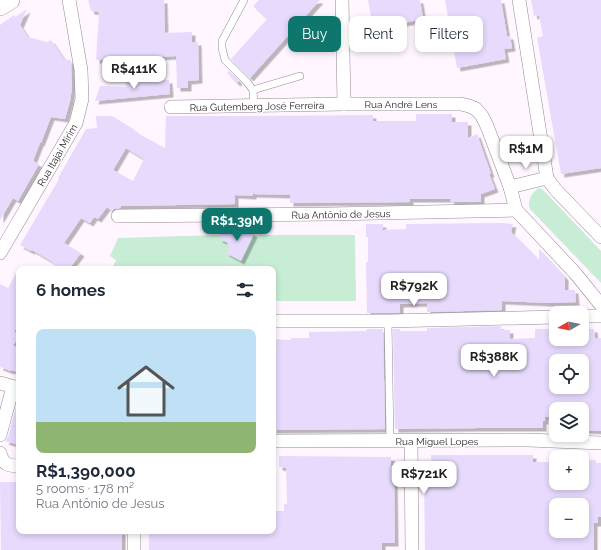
<!DOCTYPE html>
<meta charset="utf-8">
<style>
:root{--surface:#fff;--page:#f2f2f3;--text:#1f2937;--muted:#747a83;--accent:#0f766e}
body{margin:0;font-family:Raleway,sans-serif;background:var(--page);color:var(--text);height:100vh;display:flex;flex-direction:column;font-size:15px;white-space:nowrap}
*{box-sizing:border-box;margin:0}
p{font-size:13px;color:var(--muted)}
.icon{flex:none;width:22px;height:22px;fill:none;stroke:currentColor;stroke-width:2;stroke-linecap:round;stroke-linejoin:round}
.map{position:relative;flex:1;overflow:hidden}
.side{position:absolute;left:16px;top:266px;width:260px;height:268px;display:flex;flex-direction:column;background:var(--surface);border-radius:8px;box-shadow:0 2px 6px #0003}
.side>*{flex:none}
.guide{position:absolute;left:288px;top:16px;width:253px;height:36px;display:flex;gap:8px}
.needle{width:26px;rotate:261deg}
.buttons{position:absolute;left:549px;top:306px;display:grid;gap:8px}
.buttons a{display:grid;place-items:center;width:40px;height:40px;border-radius:8px;background:var(--surface);box-shadow:0 2px 6px #0003;font-size:20px}
.price{position:absolute;translate:-50% -34px;padding:0 9px;border-radius:8px;background:#fff;color:#222;font-size:13px;line-height:26px;filter:drop-shadow(0 1px 2px #0008)}
.price::after{content:'';position:absolute;left:50%;top:24px;width:12px;height:9px;margin-left:-6px;background:inherit;clip-path:polygon(0 0,100% 0,50% 100%)}
.price.on{background:var(--accent);color:#fff}
ul{padding:0;list-style:none}
li{display:grid;align-content:center;gap:8px;height:212px;padding:0 20px}
li span{display:grid;place-items:center;height:124px;border-radius:8px;color:#555}
li>.icon{margin-inline-start:auto}
span .icon{width:72px;height:72px;fill:#fffc;stroke-width:1}
li b{font-size:17px}
h2{display:flex;justify-content:space-between;align-items:center;height:48px;padding:0 20px;font-size:17px}
.tag{padding:0 14px;border-radius:8px;background:var(--surface);box-shadow:0 2px 6px #0003;font-size:14px;line-height:36px}
.tag.on{background:var(--accent);color:#fff}
.map>svg:first-child{display:block}
</style>
<div class="map">
<svg width="601" height="550" viewBox="0 0 601 550">
<defs>
<filter id="shadow"><feDropShadow dx="3.5" dy="3.5" stdDeviation="0" flood-color="#0004"/></filter>
</defs>
<rect width="100%" height="100%" fill="#fff6ff"/>
<g fill="#c7edd5">
<path d="M539,188L542,189L546,193L601,251V283L530,209C527,201 531,193 539,188Z"/>
<polygon points="217,235 355,235 356,301 273,301 273,269 112,269 116,260 110,256 118,238"/>
</g>
<g fill="#e7dafd" fill-rule="evenodd" filter="url(#shadow)">
<polygon points="88,0 164,0 165,33 192,32 192,42 198,42 199,80 188,81 188,88 177,88 176,56 96,60 99,12 91,11"/>
<polygon points="259,0 320,0 250,78 231,59 267,19 253,6"/>
<polygon points="368,0 420,0 423,19 373,29"/>
<polygon points="445,0 501,0 507,36 510,36 512,48 504,49 506,59 457,68"/>
<polygon points="531,0 601,0 601,168 561,174 537,38 543,36 539,15 534,16"/>
<polygon points="27,9 20,25 28,37 47,42 51,40 64,59 71,60 72,88 70,101 65,119 51,117 41,143 40,143 33,161 39,164 18,201 13,198 0,220 0,25 14,15 15,17"/>
<polygon points="229,71 239,81 237,83 227,73"/>
<polygon points="169,80 170,94 95,101 100,86 126,87 125,81"/>
<path d="M416,114H452V122H468V138L477,134L491,174H489L495,189L481,194V202H450L451,199H410V202L290,203V195L253,194V196L235,195V204L121,206L120,208L114,209L112,211L107,207L98,219L94,217L90,223L81,218L64,243L81,253L69,269H61L52,264L53,262L32,250L31,251L20,245L59,179L58,178L86,129L97,128L96,116H112L135,130L134,131L165,148L166,116H257L373,115V121H416ZM126,148L144,159L133,181L113,170Z"/>
<polygon points="502,223 513,224 511,232 539,260 539,249 565,277 565,290 575,290 576,302 548,303 502,301 502,310 427,312 427,303 400,304 400,313 367,313 366,262 368,262 368,237 366,237 366,224 383,224 383,230 406,229 406,224"/>
<polygon points="225,227 242,235 245,229 254,234 241,261 226,253 229,246 227,245 228,243 219,239"/>
<polygon points="19,268 19,323 14,332 19,335 13,346 19,348 19,373 12,370 11,371 0,367 0,284 8,288"/>
<path d="M501,326V330H510V339L535,338V329H556V339H582V329H594L595,338H601V431L582,430V409H556V417H545V421H543V428H478L395,429L393,329H400V331H427V328ZM556,361H582V387H556Z"/>
<polygon points="367,329 383,329 385,429 273,430 273,339 291,340 291,338 309,338 309,332 366,331"/>
<polygon points="17,403 19,404 19,445 5,441 8,437"/>
<path d="M431,455H533V462H549V465H556V483H582V460H596V463H601V517H598V523H594V550H425L424,475H432ZM556,505H582V531L550,530V508H556Z"/>
<polygon points="279,456 391,457 391,466 394,466 395,543 382,543 382,550 149,550 149,531 273,531 273,511 284,511 284,504 287,504 286,468 279,467"/>
<polygon points="0,482 19,482 19,531 122,531 122,550 1,550"/>
</g>
<g fill="none" stroke-linecap="round" stroke-linejoin="round">
<g stroke="#948a94" stroke-width="8">
<g id="lane">
<polyline points="244,0 222,41 222,48 225,60 247,82 253,90 254,106"/>
<polyline points="253,90 300,76"/>
<polyline points="388,321 390,441"/>
</g>
</g>
<g stroke="#948a94" stroke-width="14">
<g id="street">
<polyline points="342,0 344,104"/>
<polyline points="519,0 547,178 555,189 601,237"/>
<polyline points="171,107 344,104 461,104 469,106 476,109 482,116 487,126 510,187 516,210 575,273 601,305"/>
<polyline points="510,187 547,178"/>
<polyline points="118,216 331,214 516,210"/>
<polyline points="0,253 76,123 82,99 81,70 69,0"/>
<polyline points="582,316 601,316"/>
<polyline points="273,321 388,321 556,317"/>
<polyline points="0,383 19,388"/>
<polyline points="0,435 13,387"/>
<polyline points="273,441 528,440 601,443"/>
<polyline points="411,441 412,550"/>
<path d="M0,453C3,464 8,466 19,466"/>
<polyline points="134,550 134,531"/>
</g>
</g>
<g stroke="#948a94" stroke-width="20">
<polyline id="secondary" points="0,6 10,0"/>
</g>
<use href="#lane" stroke="#fff" stroke-width="7"/>
<use href="#street" stroke="#fff" stroke-width="13"/>
<use href="#secondary" stroke="#fff" stroke-width="19"/>
</g>
<g text-anchor="middle" stroke-width="3" stroke-linejoin="round" paint-order="stroke">
<g font-size="10" fill="#2e2a2e" stroke="#fff">
<text x="401" y="108">Rua André Lens</text>
<text transform="translate(257 106) rotate(-1)" y="4">Rua Gutemberg José Ferreira</text>
<text transform="translate(57 155) rotate(-60)" y="4">Rua Itajaí Mirim</text>
<text transform="translate(341 214) rotate(-1)" y="4">Rua Antônio de Jesus</text>
<text x="437" y="445">Rua Miguel Lopes</text>
</g>
</g>
</svg>
<div class="buttons">
<a><svg class="needle" viewBox="-14 -14 28 28"><path d="M0-13l5 13h-10z" fill="#e53935"/><path d="M0 13l5-13h-10z" fill="#747a83"/></svg></a>
<a><svg class="icon" aria-label="locate" viewBox="0 0 24 24"><circle cx="12" cy="12" r="6"/><path d="M12 2v4M12 18v4M2 12h4M18 12h4"/></svg></a>
<a><svg class="icon" aria-label="layers" viewBox="0 0 24 24"><path d="M12 4l9 5-9 5-9-5zM3 14l9 5 9-5"/></svg></a>
<a>+</a>
<a>−</a>
</div>
<b class="price" style="left:134px;top:90px">R$411K</b>
<b class="price" style="left:526px;top:170px">R$1M</b>
<b class="price on" style="left:237px;top:242px">R$1.39M</b>
<b class="price" style="left:414px;top:307px">R$792K</b>
<b class="price" style="left:494px;top:378px">R$388K</b>
<b class="price" style="left:424px;top:495px">R$721K</b>
<div class="guide">
<a class="tag on">Buy</a>
<a class="tag">Rent</a>
<a class="tag">Filters</a>
</div>
<section class="side">
<h2>6 homes<svg class="icon" aria-label="filters" viewBox="0 0 24 24"><path d="M4 7h16M4 17h16"/><circle cx="9" cy="7" r="2"/><circle cx="15" cy="17" r="2"/></svg></h2>
<ul>
<li><span style="background:linear-gradient(#bfe0f5 75%,#8fb573 0)"><svg class="icon" aria-label="home" viewBox="0 0 24 24"><path d="M3 11l9-7 9 7M6 9v11h12V9"/></svg></span><div><b>R$1,390,000</b><p>5 rooms · 178 m²</p><p>Rua Antônio de Jesus</p></div></li>
</ul>
</section>
</div>
